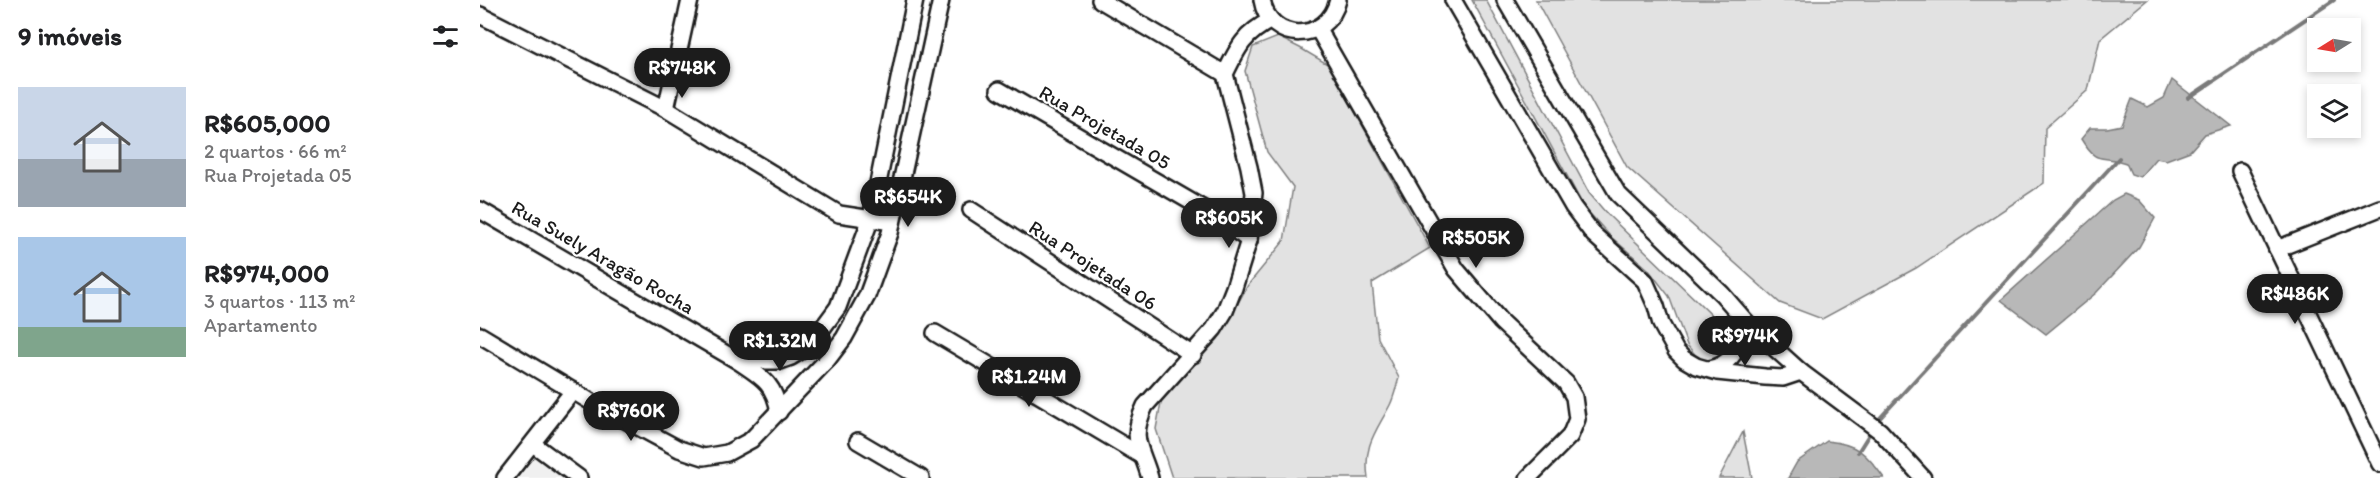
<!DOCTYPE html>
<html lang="pt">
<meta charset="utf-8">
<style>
:root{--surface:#fff;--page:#f2f2f2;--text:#202124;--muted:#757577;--accent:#1c1c1c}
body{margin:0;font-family:Itim,sans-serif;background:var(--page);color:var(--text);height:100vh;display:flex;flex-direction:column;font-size:22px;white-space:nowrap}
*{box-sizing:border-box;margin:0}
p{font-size:20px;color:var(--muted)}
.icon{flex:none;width:33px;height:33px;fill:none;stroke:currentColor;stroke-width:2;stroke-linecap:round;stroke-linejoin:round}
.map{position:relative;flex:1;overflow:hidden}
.panel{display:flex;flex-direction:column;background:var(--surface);width:480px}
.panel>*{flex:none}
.needle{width:39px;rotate:259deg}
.controls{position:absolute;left:1827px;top:18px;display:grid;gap:12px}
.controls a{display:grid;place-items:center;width:54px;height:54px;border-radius:0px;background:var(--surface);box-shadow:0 3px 9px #0003;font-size:30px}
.price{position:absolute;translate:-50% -51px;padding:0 14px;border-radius:21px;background:var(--accent);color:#fff;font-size:20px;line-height:39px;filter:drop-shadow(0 2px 3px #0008)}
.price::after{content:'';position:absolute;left:50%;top:36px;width:18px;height:14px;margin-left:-9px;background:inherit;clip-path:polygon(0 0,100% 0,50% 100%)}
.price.current{background:#222;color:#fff}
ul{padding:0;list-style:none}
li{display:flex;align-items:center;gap:18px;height:150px;padding:0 18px}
li span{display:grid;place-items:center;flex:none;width:168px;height:120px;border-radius:0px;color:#555}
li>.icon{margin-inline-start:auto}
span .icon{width:72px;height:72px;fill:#fffc;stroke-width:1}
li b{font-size:26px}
h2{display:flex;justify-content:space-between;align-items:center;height:72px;padding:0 18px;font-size:26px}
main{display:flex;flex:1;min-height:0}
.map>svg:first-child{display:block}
</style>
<main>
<section class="panel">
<h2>9 imóveis<svg class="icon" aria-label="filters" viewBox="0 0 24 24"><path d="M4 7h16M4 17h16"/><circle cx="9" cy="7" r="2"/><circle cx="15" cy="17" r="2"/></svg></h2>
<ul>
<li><span style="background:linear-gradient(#c9d6e8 60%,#9aa5b1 0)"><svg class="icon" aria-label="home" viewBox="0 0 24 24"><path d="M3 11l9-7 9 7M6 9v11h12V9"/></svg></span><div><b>R$605,000</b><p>2 quartos · 66 m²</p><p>Rua Projetada 05</p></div></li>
<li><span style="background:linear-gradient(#a9c7e8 75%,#7fa58c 0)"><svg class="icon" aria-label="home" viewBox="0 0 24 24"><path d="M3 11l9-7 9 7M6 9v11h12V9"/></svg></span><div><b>R$974,000</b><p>3 quartos · 113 m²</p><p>Apartamento</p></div></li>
</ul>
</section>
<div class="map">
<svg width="1900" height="478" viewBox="0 0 1900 478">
<rect width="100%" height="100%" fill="#fff"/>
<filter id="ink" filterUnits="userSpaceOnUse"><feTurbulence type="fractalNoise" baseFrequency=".0167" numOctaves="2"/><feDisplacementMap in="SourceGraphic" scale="12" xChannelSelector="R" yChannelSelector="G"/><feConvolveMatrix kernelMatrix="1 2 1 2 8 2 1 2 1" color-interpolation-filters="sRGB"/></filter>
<g filter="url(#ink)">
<polygon fill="#f0f0f0" points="61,448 106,478 39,478"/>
<g fill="#e2e2e2" stroke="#7f7f7f" stroke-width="1.5">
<polygon points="992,0 1006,0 1109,193 1127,214 1250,333 1255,341 1252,349 1233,364 1218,358 1207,345 1189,296 1168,269 1130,236 1104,207"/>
<polygon points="1056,0 1667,0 1620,39 1608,90 1565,128 1564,183 1436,268 1342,319 1300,303 1147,167"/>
<path d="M798,37L820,48L849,65L950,248L892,283L898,338L919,378C916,387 914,397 910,405C896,432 883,445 888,478H692L676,429L682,397L738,339L768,285L804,241L813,187L787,152L765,71L773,47Z"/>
<polygon points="1263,432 1272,478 1239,478"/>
</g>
<g fill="#b8b8b8" stroke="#7a7a7a" stroke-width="1.5">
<path d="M1692,80L1751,126L1725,134L1710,151L1686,160L1676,158L1660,177L1651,174L1646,163C1620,153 1619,168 1601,139L1610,128H1627L1642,125L1652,99L1668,107L1684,98Z"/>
<polygon points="1644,194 1659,200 1675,218 1659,247 1616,293 1566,334 1521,300 1633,200"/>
<path d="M1347,441C1378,444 1387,454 1404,478H1308L1317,462Z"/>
</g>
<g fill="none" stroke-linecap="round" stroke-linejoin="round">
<g stroke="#7a7a7a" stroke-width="4">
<polyline points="1708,98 1854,0"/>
<polyline points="1400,418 1639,158"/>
<polyline points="1378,452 1388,436"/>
</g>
<g stroke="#1c1c1c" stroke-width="20">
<g id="minor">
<polyline points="620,0 745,74"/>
<path d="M782,0C789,44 848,43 858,0"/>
<polyline points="973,0 1093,207 1114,235 1165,281 1176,306 1181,324 1196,351 1204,359 1216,366 1237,372 1285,377 1303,378 1321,372"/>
<polyline points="1025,0 1138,194 1242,294 1269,325 1321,372 1400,431 1443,478"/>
<polyline points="0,15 186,109 359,214 412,222"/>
<polyline points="838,29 976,269 1021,322 1086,383 1094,397 1097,419 1090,436 1048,478"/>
<polyline points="519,90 727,211 769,240"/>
<polyline points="186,109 210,0"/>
<polyline points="1760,171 1900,464"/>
<path d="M0,210L258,361C281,377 294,382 299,412"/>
<polyline points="491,210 713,355"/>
<polyline points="1797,249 1900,208"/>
<polyline points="455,333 660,455"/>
<polyline points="0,335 108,400 199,449 224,457 247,453 271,440 348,359 364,338 387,296 410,233 461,0"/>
<polyline points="258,361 300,361 311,357 330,345 358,307 391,218 435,0"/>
<path d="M1229,369C1253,365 1259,345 1269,325"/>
<polyline points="378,441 441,478"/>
<polyline points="53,444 99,478"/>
<polyline points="25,478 93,391"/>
<path d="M670,478C661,446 649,440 665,406L734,329L745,311L754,288L769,240L774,193L769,167L745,74C758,47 764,34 791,20"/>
</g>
</g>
<use href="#minor" stroke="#fff" stroke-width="15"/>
</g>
</g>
<g text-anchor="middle" stroke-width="4.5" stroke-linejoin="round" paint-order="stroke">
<g font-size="20" fill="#1c1c1c" stroke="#fff">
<text transform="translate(625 127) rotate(30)" y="7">Rua Projetada 05</text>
<text transform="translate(123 257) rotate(30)" y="7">Rua Suely Aragão Rocha</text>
<text transform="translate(613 265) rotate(33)" y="7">Rua Projetada 06</text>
</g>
</g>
</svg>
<div class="controls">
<a><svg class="needle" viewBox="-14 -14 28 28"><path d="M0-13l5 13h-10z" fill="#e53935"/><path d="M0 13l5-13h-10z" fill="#757577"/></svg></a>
<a><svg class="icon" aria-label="layers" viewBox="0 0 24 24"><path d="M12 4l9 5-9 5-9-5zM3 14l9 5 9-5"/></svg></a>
</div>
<b class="price" style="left:202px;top:99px">R$748K</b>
<b class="price" style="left:428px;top:228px">R$654K</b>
<b class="price current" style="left:749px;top:249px">R$605K</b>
<b class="price" style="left:996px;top:269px">R$505K</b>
<b class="price" style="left:1815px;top:325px">R$486K</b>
<b class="price" style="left:1265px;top:367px">R$974K</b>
<b class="price" style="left:300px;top:372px">R$1.32M</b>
<b class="price" style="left:549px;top:408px">R$1.24M</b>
<b class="price" style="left:151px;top:442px">R$760K</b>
</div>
</main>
